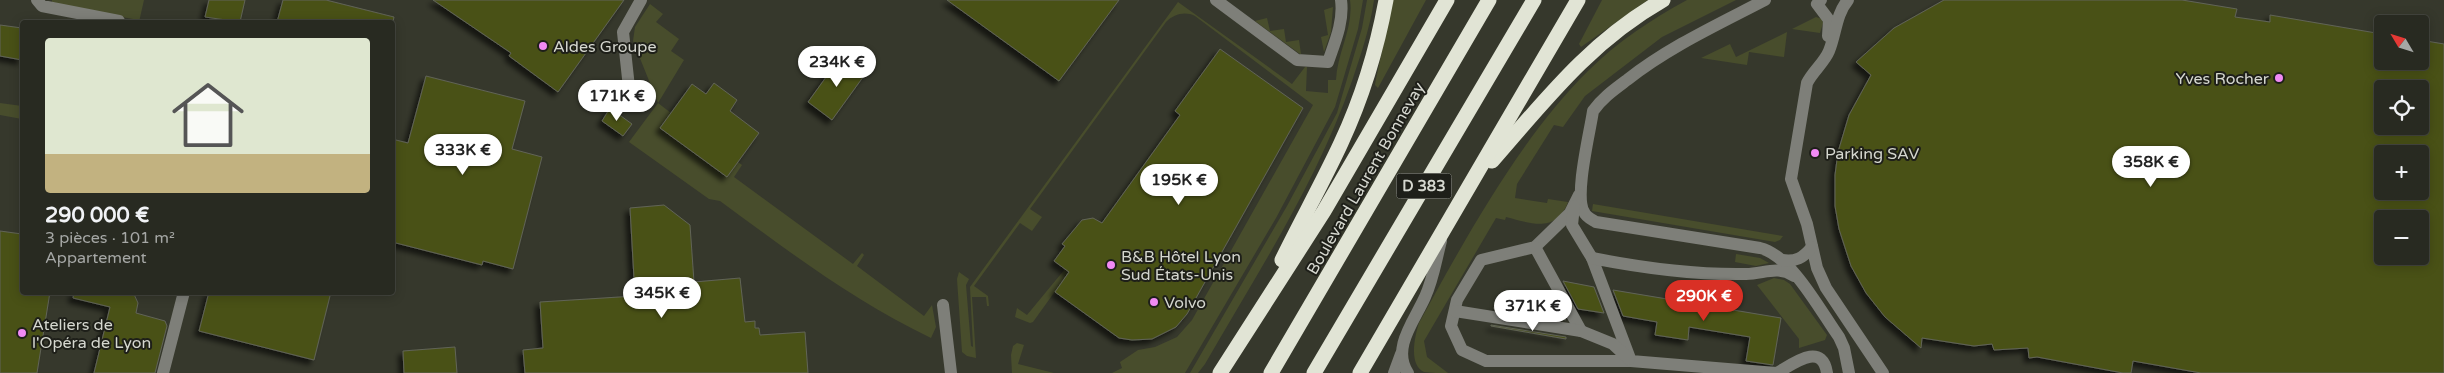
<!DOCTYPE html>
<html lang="fr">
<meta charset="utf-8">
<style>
:root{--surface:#282a21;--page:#34362e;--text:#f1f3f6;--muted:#a5a7a5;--line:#44463f;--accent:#d93025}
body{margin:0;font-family:"Varela Round",sans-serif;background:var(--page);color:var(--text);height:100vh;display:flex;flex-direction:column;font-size:19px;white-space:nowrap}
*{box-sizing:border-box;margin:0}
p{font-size:16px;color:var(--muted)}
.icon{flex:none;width:28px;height:28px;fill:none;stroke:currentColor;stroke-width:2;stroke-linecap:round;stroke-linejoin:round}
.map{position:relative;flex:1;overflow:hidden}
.panel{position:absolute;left:20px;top:20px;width:375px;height:275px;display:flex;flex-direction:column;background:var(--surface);border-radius:5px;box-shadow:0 2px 12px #0003,0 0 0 1px var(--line)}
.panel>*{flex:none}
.needle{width:32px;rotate:308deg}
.fabs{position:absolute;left:2374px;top:15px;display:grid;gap:10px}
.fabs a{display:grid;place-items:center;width:55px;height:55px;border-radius:5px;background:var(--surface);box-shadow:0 2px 12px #0003,0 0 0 1px var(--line);font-size:25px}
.price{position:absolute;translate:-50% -42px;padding:0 11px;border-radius:18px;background:#fff;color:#222;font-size:16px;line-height:32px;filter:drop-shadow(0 1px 2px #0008)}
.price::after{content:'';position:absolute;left:50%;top:30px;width:15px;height:11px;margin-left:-8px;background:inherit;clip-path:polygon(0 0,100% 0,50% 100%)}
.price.active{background:var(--accent);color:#fff}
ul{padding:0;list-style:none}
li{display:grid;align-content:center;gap:10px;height:265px;padding:0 25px}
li+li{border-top:1px solid var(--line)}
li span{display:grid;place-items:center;height:155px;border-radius:5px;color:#555}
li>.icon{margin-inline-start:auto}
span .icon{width:90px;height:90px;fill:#fffc;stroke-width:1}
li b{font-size:21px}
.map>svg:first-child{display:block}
</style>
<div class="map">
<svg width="2444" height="373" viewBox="0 0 2444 373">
<defs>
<filter id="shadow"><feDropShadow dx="-4.5" dy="4.5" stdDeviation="2.5" flood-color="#0009"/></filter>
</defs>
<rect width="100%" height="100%" fill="#36382c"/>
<g fill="#484d2c">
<polygon points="52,0 144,0 139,22 133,22 133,19 52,5"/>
<path d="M1350,0H1363L1358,29L1335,107L1276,218L1185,373H1112L1122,368L1120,362L1138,350L1155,347L1177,337L1192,320L1313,105L1195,16C1185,11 1174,14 1166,22L1030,209L1042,217L1032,231L1020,223L974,286L988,296L989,306H987L986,297H972L976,358L967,356L962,352L957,279L959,272L969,279L966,285L971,346L973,347L970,287L1178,2L1292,84L1305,67H1307L1306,91L1328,93V80H1336C1337,53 1354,27 1350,0Z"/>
<path d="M1367,0H1374C1370,28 1361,54 1352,81C1317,182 1258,272 1205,364L1198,373H1190L1287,206L1337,113L1362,28Z"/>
<polygon points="1393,0 1426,0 1378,88 1375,85 1376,79"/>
<polygon points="1602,0 1648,0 1581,47 1579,44"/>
<path d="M1687,0H1736L1662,37L1585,96L1563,127L1554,125L1517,184L1515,198L1547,203L1548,199L1568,202C1556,234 1530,223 1506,217L1505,220L1496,218L1424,341L1427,357L1448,373C1441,373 1430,373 1424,372C1408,365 1415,335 1419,323C1465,239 1520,138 1588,71C1617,42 1652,19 1687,0Z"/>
<path d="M650,4L663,14L656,22L679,39L671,51L684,60L658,103L671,113L660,128L738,162L742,165L734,177L853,264L862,253L864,255L857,266L924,316L932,305L936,327L931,338C854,301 788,251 720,201L709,199L629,142L658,103L633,41L635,27Z"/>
<polygon points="1333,7 1331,32 1324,52 1321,37 1328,35 1324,10"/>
<polygon points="1816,17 1822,19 1823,23 1820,33 1792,29"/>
<polygon points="1267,18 1270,31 1284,29 1286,42 1299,40 1301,54 1300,54 1255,21"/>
<polygon points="1787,32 1784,57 1749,52 1747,65 1701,58 1730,44 1736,57"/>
<polygon points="0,103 22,106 22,119 0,115"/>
<polygon points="1593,204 1783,236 1780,240 1775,242 1592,211"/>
<polygon points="1736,254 1760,258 1769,263 1756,266 1735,262"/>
<polygon points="1065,269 1069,272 1033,322 1030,323 1015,317 1017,308 1027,315"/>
<polygon points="1774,278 1784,280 1790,284 1827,335 1825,340 1799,348 1799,339 1757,285"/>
<polygon points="1017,343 1024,345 1018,364 1054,373 1012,373 1011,355 1013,346"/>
</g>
<g fill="#4a5119" stroke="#616457" fill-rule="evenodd" filter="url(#shadow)">
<polygon points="209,0 245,0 240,22 205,17"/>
<polygon points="283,0 326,0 394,17 393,22 277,22"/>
<polygon points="433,0 624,0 558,92 509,56 511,53"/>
<polygon points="947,0 1119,0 1059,81"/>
<path d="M1944,0H2182L2237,9L2235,17L2270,22V15L2382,34V61H2420V40L2444,44V373H2201L2133,361L2131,373H2123L2037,357L2029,358L2028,348L1994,350L1992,344L1974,346L1922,338L1921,348L1885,317L1866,293L1851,266L1839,229L1835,206V175L1838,152L1849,115L1871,75L1856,62L1894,28ZM2382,89H2420V126H2382ZM2382,154H2420V191H2382ZM2382,219H2420V256H2382Z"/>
<polygon points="0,25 22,28 22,60 0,56"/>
<polygon points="1220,49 1303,108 1187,314 1176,327 1152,339 1132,340 1119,338 1055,292 1069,272 1054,261 1065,246 1062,244 1082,220 1093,218 1102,223 1180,115 1175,111"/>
<polygon points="842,55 866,73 832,120 808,102"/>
<polygon points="426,76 525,101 512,149 542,157 513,269 483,261 482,265 392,242 392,139 408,143"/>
<polygon points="714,83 737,100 730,111 759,133 727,177 660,128 692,84 706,94"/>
<polygon points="610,108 632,124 623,136 602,121"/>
<polygon points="664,205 690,225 694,282 740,278 745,322 755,321 755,328 759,328 760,335 805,332 808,373 525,373 523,350 543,348 540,302 635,296 630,208"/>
<polygon points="0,231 22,234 22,292 50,292 37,373 0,373"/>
<polygon points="1563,281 1594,287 1604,313 1578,309"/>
<polygon points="1613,290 1781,318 1773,365 1746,361 1750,337 1689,327 1688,340 1655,335 1657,322 1623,316"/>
<polygon points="74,292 133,292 138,303 136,313 165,321 167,326 155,373 94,373 110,307 73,298"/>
<polygon points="209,292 331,292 314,360 199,331"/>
<polygon points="1494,307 1565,319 1566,320 1494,309"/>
<polygon points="1491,325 1566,337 1566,339 1491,326"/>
<polygon points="455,347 457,373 404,373 403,351"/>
</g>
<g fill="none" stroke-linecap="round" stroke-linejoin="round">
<g stroke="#7e7f79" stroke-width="12">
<polyline points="37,0 42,6 119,21"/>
<path d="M1216,0L1297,60L1328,62C1335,42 1344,21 1341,0"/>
<path d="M1765,0C1717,25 1669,47 1627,80C1615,89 1602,98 1593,111C1590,132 1574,196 1584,212C1586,217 1591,219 1596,222L1760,248C1791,255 1821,312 1839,337L1844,348L1849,373"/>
<polyline points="1821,0 1817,4 1829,20 1828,36"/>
<path d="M1848,0C1836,14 1836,34 1829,51C1824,63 1813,71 1807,83L1791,179L1807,224L1817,268L1826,288L1883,373"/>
<polyline points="631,106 623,32 641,0"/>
<polyline points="1579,195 1570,213 1535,247 1481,260 1457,300 1451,326 1462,350 1486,361 1631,361"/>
<polyline points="1574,206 1572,225 1592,258 1631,361 1776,373"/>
<polyline points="1535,247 1581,331"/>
<path d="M1592,258C1643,268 1695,275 1746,274C1764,274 1777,265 1794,276"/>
<path d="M1782,260C1796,262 1803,258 1812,247"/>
<polyline points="943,305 951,373"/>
<polyline points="1455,311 1581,331 1613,344 1629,359"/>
<polyline points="163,373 184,292"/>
<polyline points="1394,373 1401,354"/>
<path d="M1408,373C1391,348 1415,320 1425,297C1433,280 1436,260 1441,241"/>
<path d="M1777,373C1793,364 1822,341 1827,373"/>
</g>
<g stroke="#e1e4d5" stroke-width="15">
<path d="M1492,161C1546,99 1591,41 1663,0"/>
<path d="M1282,260C1301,221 1323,182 1341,143C1362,98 1377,49 1386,0"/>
<polyline points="1220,373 1324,211 1447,0"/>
<polyline points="1271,373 1489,0"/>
<polyline points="1314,373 1534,0"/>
<polyline points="1360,373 1578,0"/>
</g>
</g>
<g fill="#f18af4" stroke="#1e1f19" stroke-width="2">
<circle cx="543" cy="46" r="5"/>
<circle cx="2279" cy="78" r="5"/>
<circle cx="1815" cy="153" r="5"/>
<circle cx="1111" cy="265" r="5"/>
<circle cx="1154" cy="302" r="5"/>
<circle cx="22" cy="333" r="5"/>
</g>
<g text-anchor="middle" stroke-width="4" stroke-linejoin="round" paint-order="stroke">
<rect fill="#1e1f19" stroke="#9ea098" stroke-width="1" x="1396.5" y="173.5" width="55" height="25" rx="4"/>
<g font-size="15" font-weight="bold" fill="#d5d7cf">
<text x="1424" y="191">D 383</text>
</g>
<g font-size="16" fill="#d5d7cf" stroke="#1e1f19" text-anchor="start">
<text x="553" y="52">Aldes Groupe</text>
<text x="2269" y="84" text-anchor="end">Yves Rocher</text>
<text x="1825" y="159">Parking SAV</text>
<text x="1121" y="262">B&amp;B Hôtel Lyon<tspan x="1121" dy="18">Sud États-Unis</tspan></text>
<text x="1164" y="308">Volvo</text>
<text x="32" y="330">Ateliers de<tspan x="32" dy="18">l'Opéra de Lyon</tspan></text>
</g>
<g font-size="16" fill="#d5d7cf" stroke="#1e1f19">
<text transform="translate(1365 178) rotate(-60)" y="6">Boulevard Laurent Bonnevay</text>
</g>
</g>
</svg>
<div class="fabs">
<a><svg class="needle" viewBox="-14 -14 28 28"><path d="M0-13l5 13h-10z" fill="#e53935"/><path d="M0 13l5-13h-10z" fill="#a5a7a5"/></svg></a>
<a><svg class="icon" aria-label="locate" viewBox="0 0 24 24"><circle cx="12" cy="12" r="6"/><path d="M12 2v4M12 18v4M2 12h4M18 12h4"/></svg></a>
<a>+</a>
<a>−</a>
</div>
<b class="price" style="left:837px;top:88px">234K €</b>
<b class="price" style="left:617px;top:122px">171K €</b>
<b class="price" style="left:463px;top:176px">333K €</b>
<b class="price" style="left:2151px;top:188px">358K €</b>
<b class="price" style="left:1179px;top:206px">195K €</b>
<b class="price" style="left:662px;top:319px">345K €</b>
<b class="price active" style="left:1704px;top:322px">290K €</b>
<b class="price" style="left:1533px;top:332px">371K €</b>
<section class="panel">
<ul>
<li><span style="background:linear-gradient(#dfe7d0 75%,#c2b280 0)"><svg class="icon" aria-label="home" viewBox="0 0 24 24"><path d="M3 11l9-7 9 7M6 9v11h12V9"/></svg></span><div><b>290 000 €</b><p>3 pièces · 101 m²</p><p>Appartement</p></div></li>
</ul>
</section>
</div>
